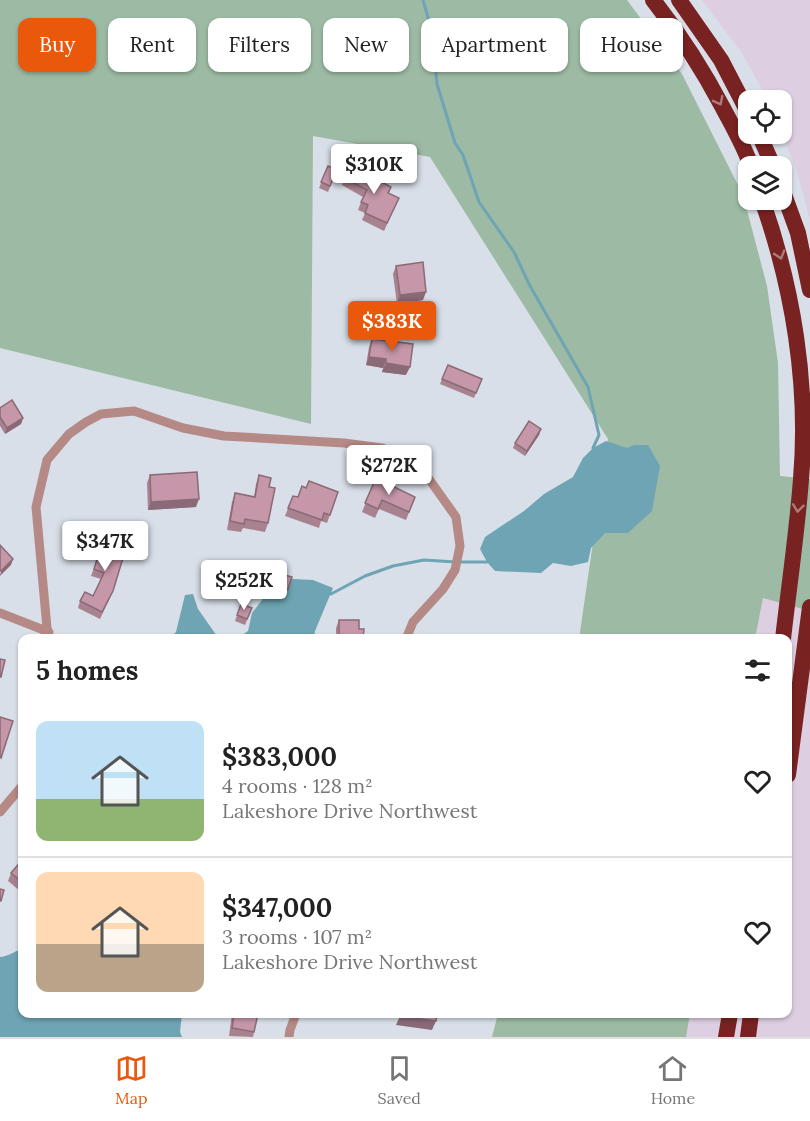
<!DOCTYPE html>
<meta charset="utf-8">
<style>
:root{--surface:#fff;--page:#f6f6f6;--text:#222;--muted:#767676;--line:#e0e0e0;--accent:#ea580c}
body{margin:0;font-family:Lora,serif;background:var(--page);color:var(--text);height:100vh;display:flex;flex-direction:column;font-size:22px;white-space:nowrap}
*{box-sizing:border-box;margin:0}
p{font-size:20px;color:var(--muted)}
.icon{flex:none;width:33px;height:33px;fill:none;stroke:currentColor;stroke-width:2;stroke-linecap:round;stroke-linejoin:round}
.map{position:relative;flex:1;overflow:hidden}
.side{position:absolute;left:18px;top:634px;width:774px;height:384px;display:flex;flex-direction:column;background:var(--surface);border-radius:12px;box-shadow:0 2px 4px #0004}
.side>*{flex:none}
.top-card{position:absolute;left:18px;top:18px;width:774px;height:54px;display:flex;gap:12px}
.tools{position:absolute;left:738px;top:90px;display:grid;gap:12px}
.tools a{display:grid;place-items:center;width:54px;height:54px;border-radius:12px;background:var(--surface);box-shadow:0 2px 4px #0004;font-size:30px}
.price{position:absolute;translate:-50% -51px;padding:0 14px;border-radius:6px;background:#fff;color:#222;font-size:20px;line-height:39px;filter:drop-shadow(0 2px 3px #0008)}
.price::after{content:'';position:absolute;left:50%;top:36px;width:18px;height:14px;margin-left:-9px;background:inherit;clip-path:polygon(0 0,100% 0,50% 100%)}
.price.selected{background:var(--accent);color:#fff}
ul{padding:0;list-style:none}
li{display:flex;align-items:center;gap:18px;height:150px;padding:0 18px}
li+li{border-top:2px solid var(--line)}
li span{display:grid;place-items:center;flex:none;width:168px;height:120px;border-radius:12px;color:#555}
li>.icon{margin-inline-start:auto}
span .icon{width:72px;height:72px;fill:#fffc;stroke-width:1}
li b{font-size:26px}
h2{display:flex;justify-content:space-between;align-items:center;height:72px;padding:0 18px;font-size:26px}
.tag{padding:0 21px;border-radius:12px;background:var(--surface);box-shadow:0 2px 4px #0004;font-size:21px;line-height:54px}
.tag.selected{background:var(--accent);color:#fff}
.dock{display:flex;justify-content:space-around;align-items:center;height:84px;border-top:2px solid var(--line);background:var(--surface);font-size:16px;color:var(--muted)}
.dock a{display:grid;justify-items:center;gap:3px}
.dock .selected{color:var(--accent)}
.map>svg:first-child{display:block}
</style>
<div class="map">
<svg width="810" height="1037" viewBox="0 0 810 1037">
<rect width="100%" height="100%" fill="#d8dfe8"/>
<g fill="#ddcfe1">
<polygon points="702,0 810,0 810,220 797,172 782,133 782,100 768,100 742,53"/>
<polygon points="763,597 810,611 810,1037 686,1037 690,1014 788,1014 788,639 755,639"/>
</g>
<g fill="#9dbba4">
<polygon points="0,0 627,0 682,74 743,195 767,286 778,363 780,476 810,479 810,611 763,598 755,639 579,639 608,439 430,157 313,136 311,424 0,348"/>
<polygon points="498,1014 690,1014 686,1037 492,1037"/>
</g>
<g fill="#6ea4b3">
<polygon points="606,441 627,448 634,445 648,445 660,466 652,511 628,533 605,533 591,548 588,562 571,566 553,563 541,573 495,571 487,562 480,549 485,537 524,511 544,494 573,477 583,458 593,448"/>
<polygon points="274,578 313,580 333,588 315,631 314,639 236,639 248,631 252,613 265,596 266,587"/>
<polygon points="193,594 198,609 219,639 169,639 176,632 185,595"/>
<path d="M22,949V1014H182L180,1032L182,1037H0V957C7,957 15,951 22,949Z"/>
</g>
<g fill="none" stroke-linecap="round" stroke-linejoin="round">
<g stroke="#6ea4b3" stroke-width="3">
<polyline points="423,0 432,31 437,84 455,143 463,155 479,202 514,252 530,286 588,387 599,435 593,448"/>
<polyline points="331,594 365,576 393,566 424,560 456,562 487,562"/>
</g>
<g stroke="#b58985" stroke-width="9">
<polyline points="0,613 49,632"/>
<polyline points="48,639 36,507 47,460 69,434 86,422 101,414 134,411 183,428 224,436 344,443 382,448 405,457 429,479 456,517 460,546 455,570 443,589 413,622 406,639"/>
<polyline points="0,812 22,786"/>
<polyline points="289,1037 290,1030 296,1014"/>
</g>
<g stroke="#782221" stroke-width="16">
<path d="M653,0C680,34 703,70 723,108C733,127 744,146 751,166"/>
<polyline points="679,0 721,60 748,112"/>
<polyline points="759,134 773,166"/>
<polyline points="782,189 798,233 810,290"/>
<path d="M762,200C793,288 809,385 801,479C797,533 789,586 783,639"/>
<polyline points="788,775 810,607"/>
<polyline points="726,1037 730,1014"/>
<polyline points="748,1037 751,1014"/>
</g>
</g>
<g fill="#a98290">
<polygon points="328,166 337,170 328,192 319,188"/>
<polygon points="345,178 391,187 389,193 396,205 384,231 362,220 365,213 358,210 363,197 342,185"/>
<polygon points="396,266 423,300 397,304 393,274"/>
<polygon points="372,339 406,375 382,372 383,368 366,365 369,347"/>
<polygon points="448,365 482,379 474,398 440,384"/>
<polygon points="0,408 23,418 21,424 5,434 0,426"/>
<polygon points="541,429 539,435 525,456 513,448 515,443"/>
<polygon points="150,475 196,507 148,510 147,483"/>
<polygon points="259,475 269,487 268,523 265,532 243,528 241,532 227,530 232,502 235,493 254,497 256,484"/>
<polygon points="376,478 412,505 406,520 379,509 375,518 362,512"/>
<polygon points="338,492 327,523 321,521 319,528 285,516 293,496 298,497"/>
<polygon points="85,544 109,547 110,598 100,619 78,608 80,601 93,596 101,579 91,576 97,560 82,551"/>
<polygon points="281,574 288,589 286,594 275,591"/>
<polygon points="241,604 252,608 245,625 235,621"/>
<polygon points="339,620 359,629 363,639 336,639 336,628"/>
<polygon points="22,860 22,888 20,891 8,881 11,873"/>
<polygon points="232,1014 258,1014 254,1032 253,1037 229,1036"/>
</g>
<g fill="#8a6a76">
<polygon points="426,292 423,300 397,304 400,295"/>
<polygon points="369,357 386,359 383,368 366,365"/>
<polygon points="386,363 410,367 406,375 382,372"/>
<polygon points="23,418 21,424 5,434 7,428"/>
<polygon points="541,429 539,435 525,456 527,451"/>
<polygon points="199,499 196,507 148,510 151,502"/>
<polygon points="13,559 11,565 0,576 1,571"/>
<polygon points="400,1016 436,1021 432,1030 396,1025"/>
</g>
<g fill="#c597a8" stroke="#8a6a76" stroke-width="1.5">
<polygon points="328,166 337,170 330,186 321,182"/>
<polygon points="352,166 391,187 388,193 399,198 387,223 365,213 368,205 361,202 367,190 345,178"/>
<polygon points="423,262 426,292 400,295 396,266"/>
<polygon points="372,339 413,344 410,367 386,363 386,359 369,357"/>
<polygon points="448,365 482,379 476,393 442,379"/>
<polygon points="12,400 23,418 7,428 0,417 0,408"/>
<polygon points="529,421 541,429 527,451 515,443"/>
<polygon points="197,472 199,499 151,502 150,475"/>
<polygon points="259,475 271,478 269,487 275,488 268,523 245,519 244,524 230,521 235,493 255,497"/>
<polygon points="376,478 415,497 409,512 382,500 378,509 365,503"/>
<polygon points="309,481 338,492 330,515 324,513 322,520 288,508 293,496 298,497 302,486 306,488"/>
<polygon points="91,535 109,547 110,543 126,548 113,591 102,612 80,601 85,592 93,596 104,573 94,569 99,553 85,544"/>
<polygon points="0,545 13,559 1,571 0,570"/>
<polygon points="281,574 292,577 288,589 277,586"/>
<polygon points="241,604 252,608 247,619 237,615"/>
<polygon points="339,620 359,620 359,629 364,629 363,639 339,639"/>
<polygon points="0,659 5,660 1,677 0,677"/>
<polygon points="0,717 13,721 1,758 0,757"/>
<polygon points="22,860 22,882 11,873"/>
<polygon points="0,889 4,890 1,901 0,901"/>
<polygon points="234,1014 258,1014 254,1032 232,1028"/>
<polygon points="400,1014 437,1014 436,1021 400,1016"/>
</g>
<defs><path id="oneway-chevron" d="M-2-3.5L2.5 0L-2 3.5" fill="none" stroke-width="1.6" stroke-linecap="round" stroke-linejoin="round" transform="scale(1.5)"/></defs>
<g stroke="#ae7a7a">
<use href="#oneway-chevron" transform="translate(719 101) rotate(62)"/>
<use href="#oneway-chevron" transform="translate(780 255) rotate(73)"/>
<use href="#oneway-chevron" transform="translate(798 508) rotate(97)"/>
</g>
</svg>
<div class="tools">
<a><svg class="icon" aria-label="locate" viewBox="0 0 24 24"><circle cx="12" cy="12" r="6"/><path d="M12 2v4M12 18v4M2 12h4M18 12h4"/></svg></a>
<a><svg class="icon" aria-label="layers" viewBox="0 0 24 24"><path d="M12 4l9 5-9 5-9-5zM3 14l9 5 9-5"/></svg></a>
</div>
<b class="price" style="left:374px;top:195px">$310K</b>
<b class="price selected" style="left:392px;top:352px">$383K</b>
<b class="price" style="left:389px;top:496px">$272K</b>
<b class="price" style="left:105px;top:572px">$347K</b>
<b class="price" style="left:244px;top:611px">$252K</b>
<div class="top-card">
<a class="tag selected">Buy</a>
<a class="tag">Rent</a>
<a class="tag">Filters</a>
<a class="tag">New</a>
<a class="tag">Apartment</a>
<a class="tag">House</a>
</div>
<section class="side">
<h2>5 homes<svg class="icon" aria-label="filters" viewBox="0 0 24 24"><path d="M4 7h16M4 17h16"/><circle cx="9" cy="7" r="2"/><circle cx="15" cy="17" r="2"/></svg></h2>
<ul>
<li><span style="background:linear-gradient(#bfe0f5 65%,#8fb573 0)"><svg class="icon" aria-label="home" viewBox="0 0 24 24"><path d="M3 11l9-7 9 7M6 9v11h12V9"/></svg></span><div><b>$383,000</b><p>4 rooms · 128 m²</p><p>Lakeshore Drive Northwest</p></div><svg class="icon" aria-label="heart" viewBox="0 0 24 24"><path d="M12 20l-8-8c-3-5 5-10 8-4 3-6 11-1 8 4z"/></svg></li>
<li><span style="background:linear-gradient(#ffd9b3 60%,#b9a48a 0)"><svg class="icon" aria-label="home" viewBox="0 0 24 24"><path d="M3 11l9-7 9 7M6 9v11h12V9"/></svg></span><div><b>$347,000</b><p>3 rooms · 107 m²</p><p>Lakeshore Drive Northwest</p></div><svg class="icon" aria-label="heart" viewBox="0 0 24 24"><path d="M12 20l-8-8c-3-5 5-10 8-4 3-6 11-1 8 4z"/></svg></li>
</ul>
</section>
</div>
<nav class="dock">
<a class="selected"><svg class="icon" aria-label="map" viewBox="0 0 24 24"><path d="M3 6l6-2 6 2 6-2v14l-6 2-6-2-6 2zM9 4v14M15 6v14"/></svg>Map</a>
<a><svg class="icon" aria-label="saved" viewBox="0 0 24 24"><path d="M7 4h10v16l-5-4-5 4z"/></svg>Saved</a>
<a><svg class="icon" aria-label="home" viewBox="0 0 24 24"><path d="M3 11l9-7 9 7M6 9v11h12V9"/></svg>Home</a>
</nav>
